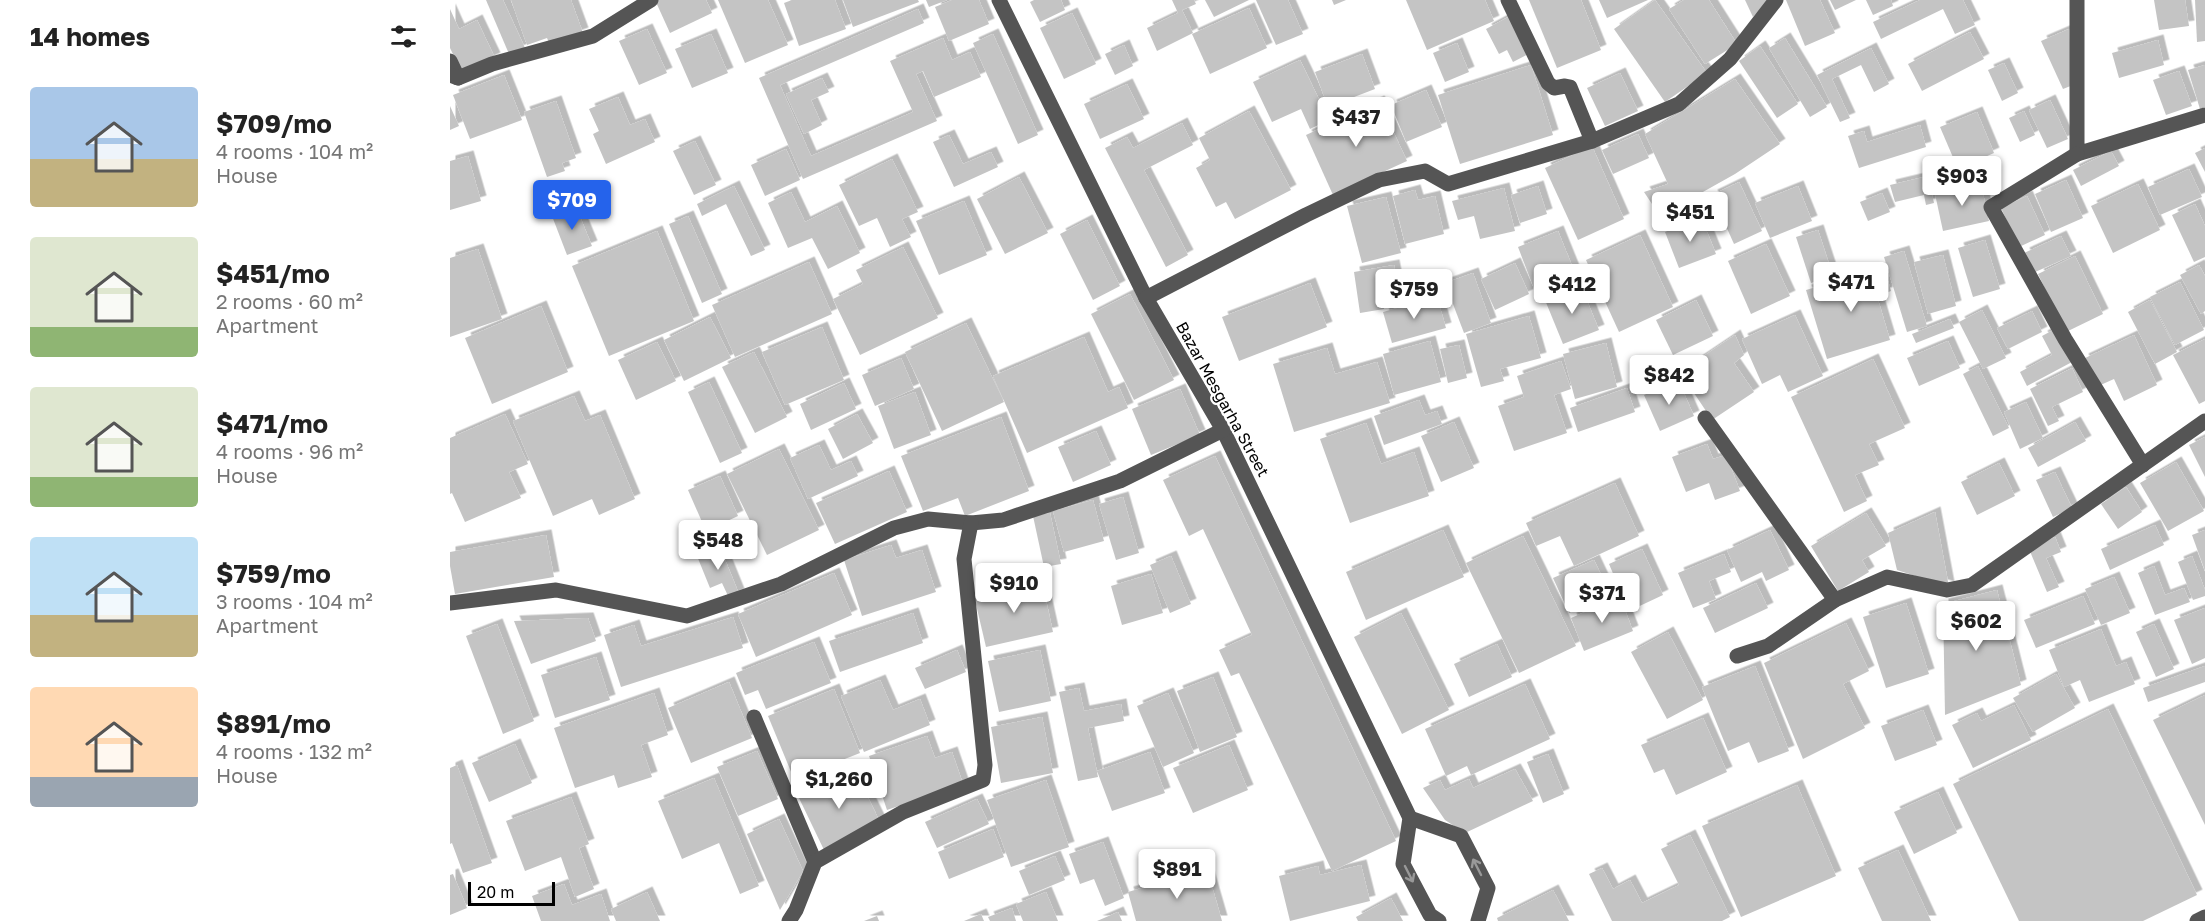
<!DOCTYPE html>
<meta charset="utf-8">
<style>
:root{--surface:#fff;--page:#f6f6f6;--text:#222;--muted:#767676;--accent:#2563eb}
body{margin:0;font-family:"Golos Text",sans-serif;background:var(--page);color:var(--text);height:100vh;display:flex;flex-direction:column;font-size:22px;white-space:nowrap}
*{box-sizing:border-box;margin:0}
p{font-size:20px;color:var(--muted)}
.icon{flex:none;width:33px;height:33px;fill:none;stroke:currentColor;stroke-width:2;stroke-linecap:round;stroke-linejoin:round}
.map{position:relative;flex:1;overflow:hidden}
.drawer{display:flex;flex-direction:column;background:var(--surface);width:450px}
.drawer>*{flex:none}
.scale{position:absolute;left:18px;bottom:15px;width:87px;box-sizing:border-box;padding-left:6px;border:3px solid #000;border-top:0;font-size:16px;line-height:21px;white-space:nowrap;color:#000;-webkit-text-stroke:4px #fff;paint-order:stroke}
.price{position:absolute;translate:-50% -51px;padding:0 14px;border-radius:6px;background:#fff;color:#222;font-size:20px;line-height:39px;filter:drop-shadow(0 2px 3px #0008)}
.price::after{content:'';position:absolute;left:50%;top:36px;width:18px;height:14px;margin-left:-9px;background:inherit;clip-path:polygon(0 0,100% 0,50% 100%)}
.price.on{background:var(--accent);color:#fff}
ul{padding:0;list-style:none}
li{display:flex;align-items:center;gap:18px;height:150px;padding:0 30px}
li span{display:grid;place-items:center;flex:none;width:168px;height:120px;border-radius:6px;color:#555}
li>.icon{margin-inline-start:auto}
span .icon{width:72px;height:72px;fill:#fffc;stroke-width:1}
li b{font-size:26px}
h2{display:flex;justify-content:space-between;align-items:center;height:72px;padding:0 30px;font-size:26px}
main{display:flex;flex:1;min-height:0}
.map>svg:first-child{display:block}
</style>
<main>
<section class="drawer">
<h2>14 homes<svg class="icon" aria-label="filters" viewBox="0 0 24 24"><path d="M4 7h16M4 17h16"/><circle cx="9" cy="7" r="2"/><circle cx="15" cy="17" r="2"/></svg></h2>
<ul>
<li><span style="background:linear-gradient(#a9c7e8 60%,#c2b280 0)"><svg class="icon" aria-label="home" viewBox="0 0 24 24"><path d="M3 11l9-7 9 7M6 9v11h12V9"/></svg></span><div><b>$709/mo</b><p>4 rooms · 104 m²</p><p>House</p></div></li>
<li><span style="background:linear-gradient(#dfe7d0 75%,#8fb573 0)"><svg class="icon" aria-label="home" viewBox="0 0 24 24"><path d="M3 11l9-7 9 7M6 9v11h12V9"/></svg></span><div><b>$451/mo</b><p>2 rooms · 60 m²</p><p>Apartment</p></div></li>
<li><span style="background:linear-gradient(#dfe7d0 75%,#8fb573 0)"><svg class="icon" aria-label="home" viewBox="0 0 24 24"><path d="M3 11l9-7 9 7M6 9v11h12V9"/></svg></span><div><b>$471/mo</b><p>4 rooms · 96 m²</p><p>House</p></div></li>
<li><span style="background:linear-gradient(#bfe0f5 65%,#c2b280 0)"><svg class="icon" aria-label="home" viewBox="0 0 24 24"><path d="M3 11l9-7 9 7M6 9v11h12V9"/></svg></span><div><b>$759/mo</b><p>3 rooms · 104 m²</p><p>Apartment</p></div></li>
<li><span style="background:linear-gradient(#ffd9b3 75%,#9aa5b1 0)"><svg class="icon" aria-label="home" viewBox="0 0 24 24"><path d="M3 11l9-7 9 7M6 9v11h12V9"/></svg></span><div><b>$891/mo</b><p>4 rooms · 132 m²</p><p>House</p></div></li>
</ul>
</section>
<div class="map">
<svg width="1755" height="921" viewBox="0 0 1755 921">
<defs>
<filter id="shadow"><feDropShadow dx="5.5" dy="-5.5" stdDeviation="0" flood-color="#0004"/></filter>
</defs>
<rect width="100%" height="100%" fill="#fff"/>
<g fill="#c4c4c4" filter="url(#shadow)">
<polygon points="36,0 53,0 75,48 59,54"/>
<polygon points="61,0 121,0 133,33 100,45 97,38 77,45"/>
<polygon points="205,0 256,0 262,13 220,33"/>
<polygon points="268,0 318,0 338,45 295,63"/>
<polygon points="342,0 385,0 396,29 349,46 334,3"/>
<polygon points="393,0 468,0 469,2 403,27"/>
<polygon points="476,0 497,0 479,7"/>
<polygon points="502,0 529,0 539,24 499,41 485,7"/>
<polygon points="584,0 611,0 615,10 590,22 580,2"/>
<polygon points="722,0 744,0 746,4 732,10 743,33 707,51 697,28 728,13"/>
<polygon points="755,0 799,0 764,17"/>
<polygon points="806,0 838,0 853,34 826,45"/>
<polygon points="882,0 896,0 884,5"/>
<polygon points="956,0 1035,0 1044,21 977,50"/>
<polygon points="1079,0 1131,0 1151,50 1107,68"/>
<polygon points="1149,0 1198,0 1157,18"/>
<polygon points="1205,0 1257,73 1215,102 1164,29"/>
<polygon points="1234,0 1259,0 1287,44 1255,64 1219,9"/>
<polygon points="1295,0 1318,0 1303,17"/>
<polygon points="1336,0 1370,0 1385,33 1355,46"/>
<polygon points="1380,0 1406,0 1385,10"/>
<polygon points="1416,0 1441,0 1443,6 1423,15"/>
<polygon points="1470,0 1513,0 1525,25 1505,34 1493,9 1431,39 1423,22"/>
<polygon points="1704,0 1735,0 1739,26 1709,30"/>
<polygon points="1745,0 1755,0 1755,41 1747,42"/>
<polygon points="799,8 817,48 760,74 742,34"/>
<polygon points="0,9 9,29 27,20 45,58 12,73 0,48"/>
<polygon points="468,9 474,23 330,85 361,156 463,112 440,61 493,38 502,60 520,52 531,77 484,97 473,71 466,74 487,121 353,179 309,78"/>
<polygon points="622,13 646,64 614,79 590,28"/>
<polygon points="1062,15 1082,52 1063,62 1057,50 1049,54 1036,29"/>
<polygon points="197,29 217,73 189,85 169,41"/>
<polygon points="1619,29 1623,85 1613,89 1591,41"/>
<polygon points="1520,32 1534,59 1472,91 1458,64"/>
<polygon points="261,34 278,73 242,88 225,49"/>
<polygon points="543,34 588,135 568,144 523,43"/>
<polygon points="1335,38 1377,107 1360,117 1319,48"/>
<polygon points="1708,40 1714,65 1669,78 1662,53"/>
<polygon points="1007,43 1019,72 995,82 983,53"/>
<polygon points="674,45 683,66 665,75 655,54"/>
<polygon points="1310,46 1348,104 1327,118 1289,61"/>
<polygon points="1421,48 1439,84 1424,92 1411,65 1382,79 1400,118 1390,122 1367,75"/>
<polygon points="912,54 925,89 878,107 865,72"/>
<polygon points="850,60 879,120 860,129 851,109 822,122 803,82"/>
<polygon points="1554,63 1568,93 1552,101 1538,70"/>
<polygon points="1081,65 1103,135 1010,164 988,95"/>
<polygon points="1755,65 1755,107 1750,109 1738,70"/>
<polygon points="1729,71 1742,106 1716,115 1703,80"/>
<polygon points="1170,73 1188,111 1155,126 1137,88"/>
<polygon points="54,75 72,120 20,139 3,95"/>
<polygon points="372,78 379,92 361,100 372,125 354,134 336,94"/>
<polygon points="1285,79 1330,144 1285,174 1210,216 1194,192 1218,184 1195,134"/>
<polygon points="677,84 694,119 650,139 634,104"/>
<polygon points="976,90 992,127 956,142 941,105"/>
<polygon points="168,97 180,125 195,119 205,142 156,164 143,134 149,131 139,109"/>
<polygon points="1600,100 1618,139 1597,148 1579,110"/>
<polygon points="106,101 126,158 112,163 115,171 97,177 74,112"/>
<polygon points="929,101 957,161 883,195 856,135"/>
<polygon points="0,106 9,126 0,130"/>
<polygon points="799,111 841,190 785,219 776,202 766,207 746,168 760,160 749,138"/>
<polygon points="1574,111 1585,135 1570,142 1559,118"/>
<polygon points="1527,112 1544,153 1508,169 1490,127"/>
<polygon points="732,123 743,145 694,170 738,255 716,267 655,148 677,137 683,148"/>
<polygon points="1470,125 1476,147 1409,168 1398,136 1414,131 1417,142"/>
<polygon points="1188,134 1199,158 1163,174 1152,150"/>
<polygon points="499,135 513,164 541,152 548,167 504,187 483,142"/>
<polygon points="245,141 266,185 244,195 223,151"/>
<polygon points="1142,146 1174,219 1128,240 1095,168"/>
<polygon points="1755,148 1755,172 1745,153"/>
<polygon points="336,149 350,180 315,196 301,165"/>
<polygon points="1661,151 1669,166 1631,186 1623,170"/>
<polygon points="18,156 31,201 0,210 0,161"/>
<polygon points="442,159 468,212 452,219 461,237 440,247 427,218 409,226 389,185"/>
<polygon points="1739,169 1752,197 1710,215 1698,187"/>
<polygon points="1478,176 1484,203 1476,205 1474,195 1445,202 1440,185"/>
<polygon points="569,177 598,233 555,254 527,199"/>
<polygon points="1616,180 1633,218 1601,232 1585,194"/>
<polygon points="1289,182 1312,231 1284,244 1262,195"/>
<polygon points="1531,184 1539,221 1493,231 1485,194"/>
<polygon points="1688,184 1710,230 1663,253 1641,206"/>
<polygon points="284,186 315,250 301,256 276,204 252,216 247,204"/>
<polygon points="1088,186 1097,214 1070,223 1061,195"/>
<polygon points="1348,186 1362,221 1320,238 1305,203"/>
<polygon points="1054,188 1065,231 1030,239 1024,216 1008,220 1002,201"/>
<polygon points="965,190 968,200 985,196 994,234 955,244 943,196"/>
<polygon points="341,192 355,222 387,206 410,253 378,269 362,238 338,248 318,203"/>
<polygon points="1432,193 1440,212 1418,221 1410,202"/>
<polygon points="1577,196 1595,235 1569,247 1551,208"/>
<polygon points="936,197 951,253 912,263 897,206"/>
<polygon points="514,201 537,255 489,275 466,221"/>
<polygon points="1745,204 1755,226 1755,257 1744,262 1722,215"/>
<polygon points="126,207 142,246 117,255 102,216"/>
<polygon points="238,216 272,294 252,303 219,224"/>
<polygon points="1251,217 1266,254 1229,268 1215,232"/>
<polygon points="637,220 670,286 643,300 610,234"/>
<polygon points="1368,230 1383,276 1361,283 1346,237"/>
<polygon points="207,231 244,321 159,356 122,266"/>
<polygon points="1108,231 1127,278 1086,294 1068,247"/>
<polygon points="1190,235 1223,307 1169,332 1136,260"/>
<polygon points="1611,236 1621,256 1583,273 1574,253"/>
<polygon points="1535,240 1550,289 1523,297 1508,248"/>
<polygon points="1316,244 1340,296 1301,314 1278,261"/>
<polygon points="453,247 488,318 410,355 383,299 413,284 406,270"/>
<polygon points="28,249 52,319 0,337 0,258"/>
<polygon points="1454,251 1477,326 1457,332 1434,257"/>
<polygon points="1493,255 1506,306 1478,314 1464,262"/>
<polygon points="1625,256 1653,314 1616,332 1588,274"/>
<polygon points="359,262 382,314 285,357 262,305"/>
<polygon points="1065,263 1079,294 1045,310 1031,279"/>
<polygon points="944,265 948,286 931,288 934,309 910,313 904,272"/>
<polygon points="1749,265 1755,276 1755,311 1751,314 1730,275"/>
<polygon points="1434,267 1441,291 1427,296 1440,340 1377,359 1356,290"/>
<polygon points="1023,273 1041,323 1014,333 995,283"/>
<polygon points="1730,282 1754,330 1725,345 1700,297"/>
<polygon points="860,283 877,327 789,361 772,317"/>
<polygon points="1131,286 1149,330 1113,344 1095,300"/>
<polygon points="680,294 724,380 684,400 641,314"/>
<polygon points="987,297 996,328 942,343 933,312"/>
<polygon points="1246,300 1263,336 1223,355 1206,320"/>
<polygon points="1700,300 1727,352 1705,364 1678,312"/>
<polygon points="91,306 118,372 42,404 15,338"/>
<polygon points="1532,310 1556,358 1533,369 1509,322"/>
<polygon points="1582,311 1592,332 1558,349 1547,328"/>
<polygon points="1345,315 1373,376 1338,392 1330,375 1312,384 1292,339"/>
<polygon points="1079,316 1091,358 1050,369 1054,381 1031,387 1016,334"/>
<polygon points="260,317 281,358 234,381 214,340"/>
<polygon points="1500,319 1504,328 1466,343 1462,334"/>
<polygon points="516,323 554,402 492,431 455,352"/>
<polygon points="372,327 394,380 335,405 312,352"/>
<polygon points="1605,329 1622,362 1577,386 1570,372 1602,355 1592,336"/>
<polygon points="1285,335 1294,355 1284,363 1304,392 1262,420 1230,372"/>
<polygon points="1684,335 1707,385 1674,401 1664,379 1646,387 1633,359"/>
<polygon points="634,337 658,392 669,387 678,408 577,453 543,376"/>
<polygon points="1755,339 1755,401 1749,404 1723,355"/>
<polygon points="980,341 991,382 944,395 933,354"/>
<polygon points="1498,341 1510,368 1469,386 1457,358"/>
<polygon points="207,342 226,381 186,400 168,360"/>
<polygon points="1156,343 1167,387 1125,399 1113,354"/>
<polygon points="1009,345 1017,378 998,383 990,349"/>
<polygon points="877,348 885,374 927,362 940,403 844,432 823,364"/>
<polygon points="304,352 337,417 305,433 272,367"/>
<polygon points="451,358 464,389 425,406 412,375"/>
<polygon points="1423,359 1455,428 1419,444 1429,465 1405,475 1417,501 1394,512 1341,397"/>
<polygon points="1111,361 1121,389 1104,395 1117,433 1064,451 1048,406 1074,397 1067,376"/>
<polygon points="1528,366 1559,428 1543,436 1513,374"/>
<polygon points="1622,368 1633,392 1602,407 1609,421 1598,426 1580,389"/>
<polygon points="1228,380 1244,416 1210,431 1194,395"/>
<polygon points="259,382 292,453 270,463 238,392"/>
<polygon points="394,383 406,409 361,430 350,404"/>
<polygon points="1177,388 1185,412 1128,432 1120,408"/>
<polygon points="730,389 750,435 701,455 682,409"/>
<polygon points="465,392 481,435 444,449 428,406"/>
<polygon points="124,396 135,421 150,415 185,499 149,515 142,499 103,516 63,421"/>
<polygon points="969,400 975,415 987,411 992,424 934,445 924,416"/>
<polygon points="1576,402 1593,438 1570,449 1554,412"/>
<polygon points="55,414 78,464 59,472 71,498 15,522 2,493 0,494 0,438"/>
<polygon points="407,414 423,443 393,459 378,429"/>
<polygon points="551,417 579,491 515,516 508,498 473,511 451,456"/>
<polygon points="1004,422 1024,468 991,482 971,436"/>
<polygon points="1625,422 1636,441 1588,467 1578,448"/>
<polygon points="916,423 931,464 964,452 979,496 900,523 870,439"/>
<polygon points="646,431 661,465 623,482 608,447"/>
<polygon points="1755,437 1755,477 1739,445"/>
<polygon points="1257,444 1263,459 1276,455 1290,491 1265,500 1259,483 1236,492 1222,457"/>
<polygon points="369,445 381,470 401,461 408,476 358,499 340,458"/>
<polygon points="329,449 369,530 317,555 277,474"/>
<polygon points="765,456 946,841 882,871 789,673 781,676 769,650 802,635 753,529 739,536 713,480"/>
<polygon points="1726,462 1754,511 1718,531 1690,483"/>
<polygon points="1549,463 1565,496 1527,515 1511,482"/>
<polygon points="439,471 457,512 385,544 366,503"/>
<polygon points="1605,472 1622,508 1603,517 1586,480"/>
<polygon points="270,476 288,516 256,531 238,490"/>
<polygon points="1165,483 1189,536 1124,566 1110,536 1086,546 1076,523"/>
<polygon points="1676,487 1692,512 1668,529 1651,504"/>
<polygon points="673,497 689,553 666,560 649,504"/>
<polygon points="643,500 654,541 614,552 603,511"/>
<polygon points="1485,512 1499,587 1447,570 1438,533"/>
<polygon points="600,513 611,564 594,567 583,516"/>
<polygon points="1416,513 1436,546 1412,560 1419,572 1388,591 1361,546"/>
<polygon points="1705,525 1714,545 1660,570 1651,549"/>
<polygon points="993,530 1014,577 916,620 896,572"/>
<polygon points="1320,530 1339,570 1316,581 1312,572 1291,582 1277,550"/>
<polygon points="1755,530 1755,571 1742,535"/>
<polygon points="96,535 104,577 5,594 0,566 0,552"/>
<polygon points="1073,536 1126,646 1069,673 1016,563"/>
<polygon points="1605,537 1611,552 1596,558 1609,587 1597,592 1579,549"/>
<polygon points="441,545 446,558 472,550 486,592 412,616 394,560"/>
<polygon points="270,547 289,594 279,598 272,583 260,588 247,556"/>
<polygon points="1192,549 1213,595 1179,611 1159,564"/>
<polygon points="1274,554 1281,572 1259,581 1266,599 1243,608 1228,573"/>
<polygon points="721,556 741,604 720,613 700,565"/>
<polygon points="1742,556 1755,590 1755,596 1743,600 1728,562"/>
<polygon points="1144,560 1160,594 1119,613 1103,578"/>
<polygon points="1704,566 1715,595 1734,588 1740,602 1705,615 1688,573"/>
<polygon points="384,573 402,615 306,657 288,614"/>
<polygon points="701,574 713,613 672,625 661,586"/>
<polygon points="1664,577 1680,613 1651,625 1635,589"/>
<polygon points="592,582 603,632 536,647 524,596"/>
<polygon points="1306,583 1318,608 1265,633 1253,608"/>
<polygon points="1547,590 1571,685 1495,715 1493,604"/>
<polygon points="1633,596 1645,624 1586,648 1574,620"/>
<polygon points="1170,597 1183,631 1134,651 1121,618"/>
<polygon points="1456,603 1479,674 1436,688 1413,617"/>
<polygon points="1755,608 1755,658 1742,664 1724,620"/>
<polygon points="463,613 473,643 390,672 379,641"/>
<polygon points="951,613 999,710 952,734 904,637"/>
<polygon points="283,617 293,648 171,687 154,635 184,625 191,646"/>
<polygon points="138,618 146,641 81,664 64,621"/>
<polygon points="1396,623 1419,671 1393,684 1415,728 1353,759 1314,663"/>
<polygon points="47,624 84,721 53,734 16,636"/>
<polygon points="1704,624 1724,669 1706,677 1686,632"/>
<polygon points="1651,629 1666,666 1676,662 1685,684 1639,702 1630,680 1614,687 1599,650"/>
<polygon points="1218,632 1253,700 1217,719 1181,652"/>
<polygon points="364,642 381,683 316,709 308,690 295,695 286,673"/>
<polygon points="1047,644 1062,677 1019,697 1004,664"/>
<polygon points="507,650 516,672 475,689 465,668"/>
<polygon points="590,650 601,701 549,712 538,661"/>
<polygon points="146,657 160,700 105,718 91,675"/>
<polygon points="1305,666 1339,751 1308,763 1299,742 1278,751 1252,687"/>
<polygon points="1755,666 1755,682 1698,702 1693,688"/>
<polygon points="1606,674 1625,708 1583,732 1563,698"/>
<polygon points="763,677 787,737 750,752 727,691"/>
<polygon points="430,680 443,710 470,699 480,725 414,752 391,696"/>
<polygon points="279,682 302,738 241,763 218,708"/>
<polygon points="1075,684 1100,739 1021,775 1017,766 996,776 975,729"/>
<polygon points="629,688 634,711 671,704 674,721 638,728 648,777 628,781 609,692"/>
<polygon points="384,689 410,753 344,779 318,716"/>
<polygon points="204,693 218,735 191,745 202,777 168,788 164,775 125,788 104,728"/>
<polygon points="718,693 744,753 713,767 687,706"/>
<polygon points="1755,695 1755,825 1703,720"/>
<polygon points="1564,705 1581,740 1523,768 1502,725 1527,713 1531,721"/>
<polygon points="1658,709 1747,895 1693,921 1569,921 1503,784"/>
<polygon points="1473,710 1487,745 1445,761 1431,726"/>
<polygon points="592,717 603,773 551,783 541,727"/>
<polygon points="1253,718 1277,772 1226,795 1214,769 1204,773 1191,745"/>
<polygon points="477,736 485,758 502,752 513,784 437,810 419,756"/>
<polygon points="65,744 82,783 39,802 22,763"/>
<polygon points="779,745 798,790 743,813 723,768"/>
<polygon points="307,751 328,799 288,816 267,767"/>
<polygon points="700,752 715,793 662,811 647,771"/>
<polygon points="1098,754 1114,794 1093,803 1077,762"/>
<polygon points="7,765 42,863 13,873 2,843 0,844 0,768"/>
<polygon points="1065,769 1083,801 1015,833 995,820 973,788 990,780 995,790 1019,779 1023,788"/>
<polygon points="405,771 430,822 374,850 349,798"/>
<polygon points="264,778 309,886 290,894 269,843 232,859 208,801"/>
<polygon points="596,780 619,847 561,867 537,800"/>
<polygon points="1347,785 1386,876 1291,917 1252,826"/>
<polygon points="1488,792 1507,833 1464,854 1444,812"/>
<polygon points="121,797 139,844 129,848 144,889 125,897 111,857 75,871 56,821"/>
<polygon points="527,799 539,824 487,848 475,822"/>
<polygon points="329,819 353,871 330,910 297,834"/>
<polygon points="543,829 554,857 499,879 488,852"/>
<polygon points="1240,835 1280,917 1272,921 1162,921 1139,874 1152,868 1163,889 1180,880 1192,903 1229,885 1211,849"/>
<polygon points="653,842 674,898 655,906 644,879 630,884 619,854"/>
<polygon points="1448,850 1481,921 1432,921 1408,868"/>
<polygon points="605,856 615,880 579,895 569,871"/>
<polygon points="911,865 920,901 840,921 829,876 868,866 870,875"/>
<polygon points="757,869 772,921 686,921 678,892"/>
<polygon points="3,874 17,908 0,915 0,875"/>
<polygon points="114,884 122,905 151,894 160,921 91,921 82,896"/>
<polygon points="1103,890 1119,921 1048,921 1047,918"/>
<polygon points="197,892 210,921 166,921 161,909"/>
<polygon points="596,892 608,921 573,921 566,904"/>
<polygon points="941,898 953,921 908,921 906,917"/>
<polygon points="562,908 566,921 540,921 538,917"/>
<polygon points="668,912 672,921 647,921"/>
<polygon points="531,914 534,921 514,921"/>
<polygon points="427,916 429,921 414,921"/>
</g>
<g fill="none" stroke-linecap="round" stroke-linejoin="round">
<g stroke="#555" stroke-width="15">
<polyline points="549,0 696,298 773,430 960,818 953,864 980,915 989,921"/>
<polyline points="1058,0 1098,83 1104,88 1115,86 1120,87 1142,141"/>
<polyline points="1627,0 1627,154 1755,115"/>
<polyline points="0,61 8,78"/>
<polyline points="0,75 8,78 42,64 143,36 201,0"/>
<polyline points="1627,154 1541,207 1615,339 1693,465"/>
<polyline points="696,298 856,215 929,180 975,171 998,184 1142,141 1229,104 1280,59 1326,0"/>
<polyline points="1255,418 1385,600"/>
<polyline points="0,603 106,590 237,616 331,584 444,528 478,519 521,523 553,520 670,481 773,430"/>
<polyline points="1287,656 1318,646 1385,600 1437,577 1497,590 1522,585 1755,421"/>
<polyline points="304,717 365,862"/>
<polyline points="960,818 1011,836 1038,888 1028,921"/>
<polyline points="339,921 346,910 365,862 453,812 533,780 535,765 514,559 521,523"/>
<polyline points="1747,921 1755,917"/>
</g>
</g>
<defs><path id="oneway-shaft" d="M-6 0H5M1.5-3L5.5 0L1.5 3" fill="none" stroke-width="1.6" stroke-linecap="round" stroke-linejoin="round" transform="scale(1.5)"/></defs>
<g stroke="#999">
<use href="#oneway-shaft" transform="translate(1027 867) rotate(-117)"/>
<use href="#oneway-shaft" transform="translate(959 874) rotate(63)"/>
</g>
<g text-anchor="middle" stroke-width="4.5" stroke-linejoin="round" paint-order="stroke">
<g font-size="16" fill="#000" stroke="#fff">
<text transform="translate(773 399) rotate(61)" y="6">Bazar Mesgarha Street</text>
</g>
</g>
</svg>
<div class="scale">20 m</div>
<b class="price" style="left:906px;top:148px">$437</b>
<b class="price" style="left:1512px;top:207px">$903</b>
<b class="price on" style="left:122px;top:231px">$709</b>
<b class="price" style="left:1240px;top:243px">$451</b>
<b class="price" style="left:1401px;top:313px">$471</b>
<b class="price" style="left:1122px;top:315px">$412</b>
<b class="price" style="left:964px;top:320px">$759</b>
<b class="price" style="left:1219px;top:406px">$842</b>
<b class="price" style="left:268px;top:571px">$548</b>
<b class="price" style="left:564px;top:614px">$910</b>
<b class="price" style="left:1152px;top:624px">$371</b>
<b class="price" style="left:1526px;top:652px">$602</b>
<b class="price" style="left:389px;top:810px">$1,260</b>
<b class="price" style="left:727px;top:900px">$891</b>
</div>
</main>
